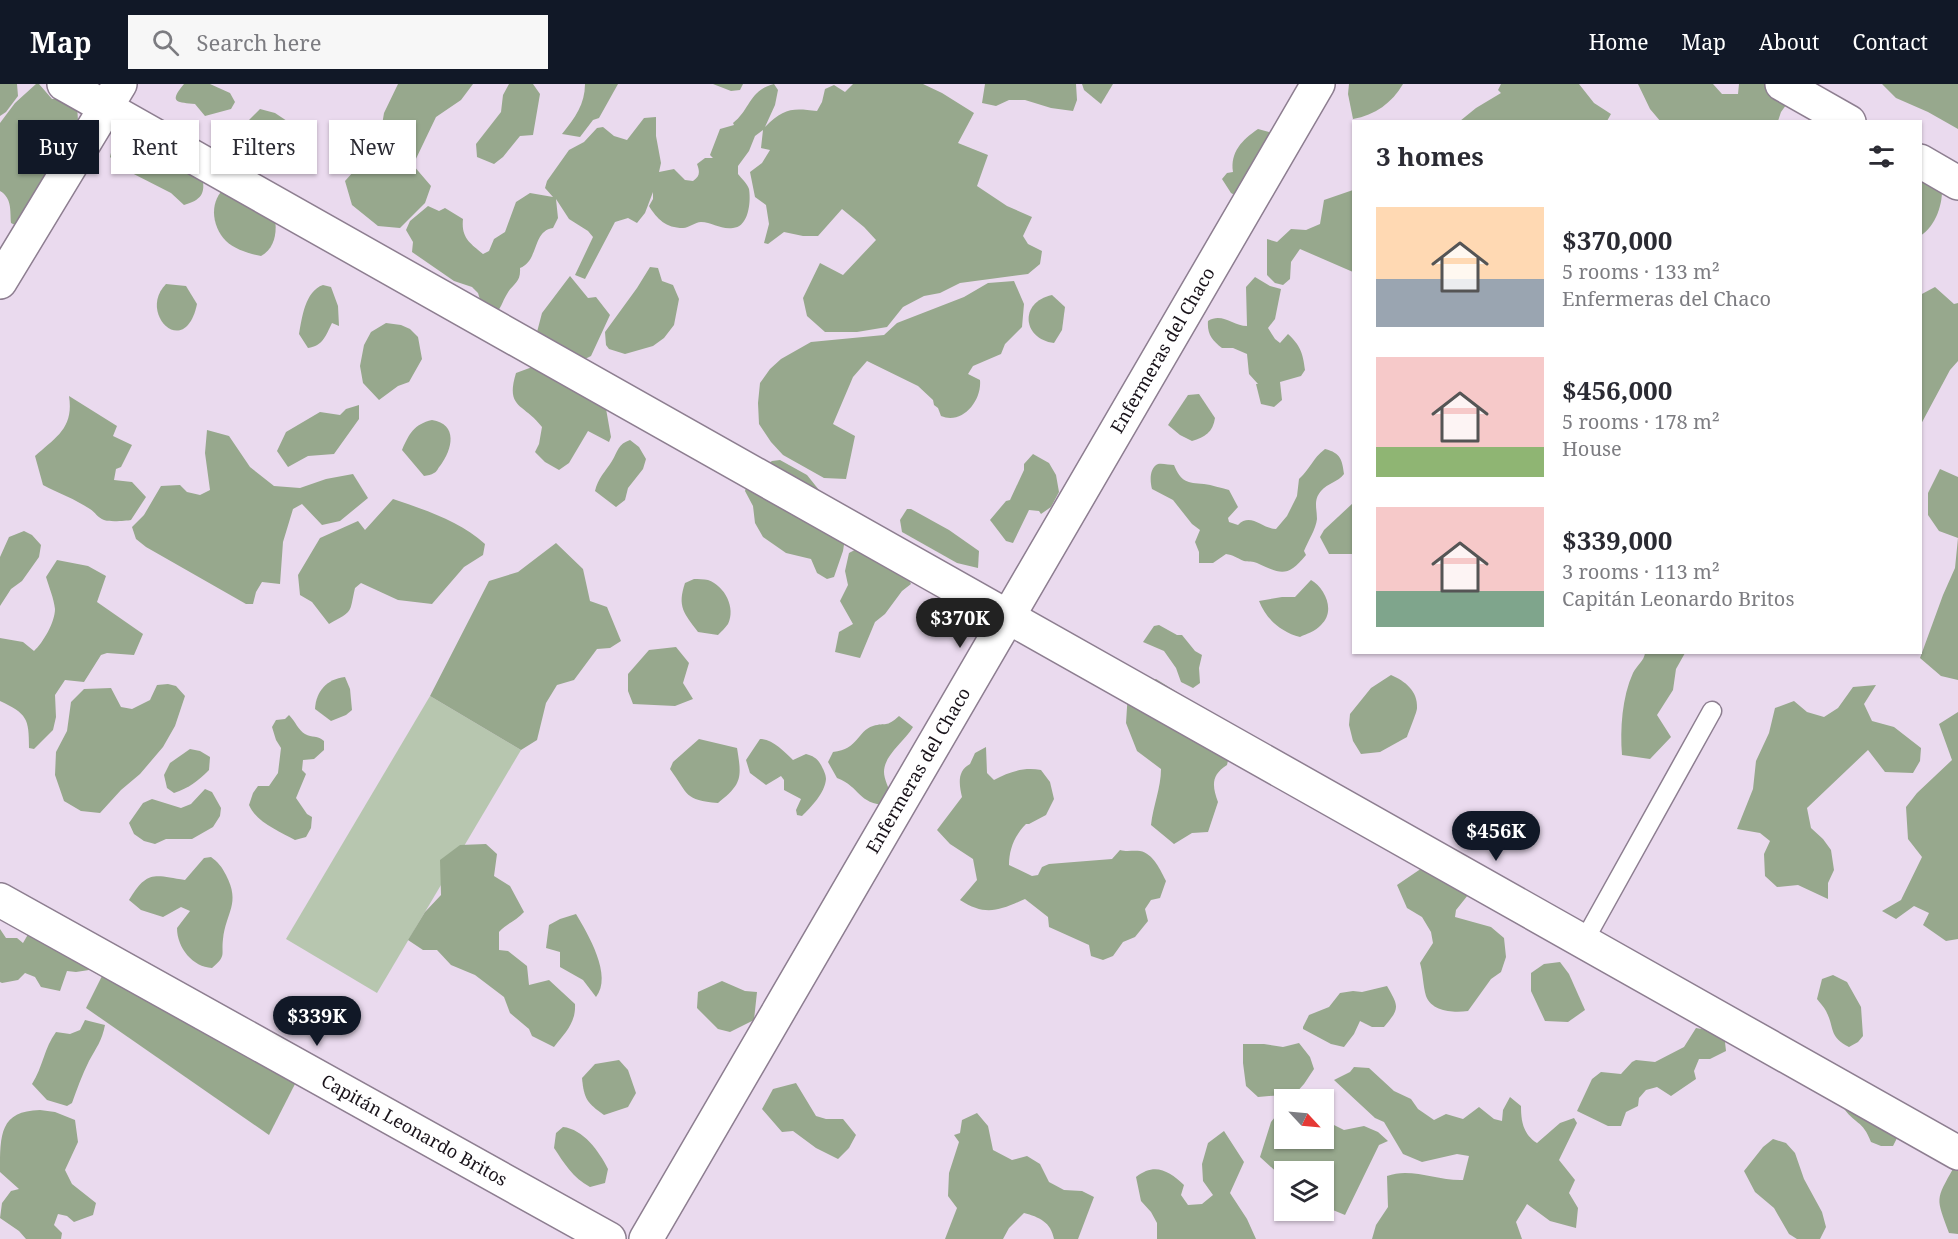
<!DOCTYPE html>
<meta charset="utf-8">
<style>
:root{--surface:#fff;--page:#f7f7f7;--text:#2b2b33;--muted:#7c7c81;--accent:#111827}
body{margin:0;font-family:"Noto Serif",serif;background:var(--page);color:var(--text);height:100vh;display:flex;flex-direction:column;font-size:22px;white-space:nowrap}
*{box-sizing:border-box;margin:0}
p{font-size:20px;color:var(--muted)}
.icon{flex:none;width:33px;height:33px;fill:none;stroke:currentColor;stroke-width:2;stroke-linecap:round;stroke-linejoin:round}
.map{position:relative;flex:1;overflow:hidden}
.panel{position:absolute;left:1352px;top:36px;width:570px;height:534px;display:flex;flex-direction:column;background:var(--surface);border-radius:0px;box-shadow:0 2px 4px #0004}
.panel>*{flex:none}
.banner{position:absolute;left:18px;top:36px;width:570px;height:54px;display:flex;gap:12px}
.needle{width:39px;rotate:116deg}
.tools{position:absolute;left:1274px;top:1005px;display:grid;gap:12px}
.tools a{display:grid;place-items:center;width:60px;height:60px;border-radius:0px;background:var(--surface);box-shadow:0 2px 4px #0004;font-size:30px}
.price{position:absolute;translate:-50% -51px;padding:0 14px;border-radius:21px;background:var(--accent);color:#fff;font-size:20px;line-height:39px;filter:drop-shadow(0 2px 3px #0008)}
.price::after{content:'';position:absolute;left:50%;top:36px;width:18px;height:14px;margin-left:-9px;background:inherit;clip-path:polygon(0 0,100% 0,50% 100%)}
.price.current{background:#222;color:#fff}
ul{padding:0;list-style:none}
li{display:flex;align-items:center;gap:18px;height:150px;padding:0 24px}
li span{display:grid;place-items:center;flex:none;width:168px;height:120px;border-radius:0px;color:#555}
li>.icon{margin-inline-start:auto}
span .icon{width:72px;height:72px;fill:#fffc;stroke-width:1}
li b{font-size:26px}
h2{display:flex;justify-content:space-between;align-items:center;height:72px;padding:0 24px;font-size:26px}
.tag{padding:0 21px;border-radius:0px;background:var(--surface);box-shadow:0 2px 4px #0004;font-size:21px;line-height:54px}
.tag.current{background:var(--accent);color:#fff}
header{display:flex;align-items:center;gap:36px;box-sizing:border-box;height:84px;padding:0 30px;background:var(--accent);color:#fff}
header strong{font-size:28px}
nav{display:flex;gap:33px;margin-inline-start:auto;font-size:21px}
.search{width:420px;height:54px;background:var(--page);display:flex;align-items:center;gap:15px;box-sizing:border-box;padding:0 21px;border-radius:0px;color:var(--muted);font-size:22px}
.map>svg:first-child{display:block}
</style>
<header>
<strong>Map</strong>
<div class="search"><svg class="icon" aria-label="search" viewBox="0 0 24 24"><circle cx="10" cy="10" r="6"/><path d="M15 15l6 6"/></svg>Search here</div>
<nav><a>Home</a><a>Map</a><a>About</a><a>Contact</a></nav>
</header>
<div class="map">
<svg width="1958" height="1155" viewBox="0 0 1958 1155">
<rect width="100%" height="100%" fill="#eadaee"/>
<polygon fill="#b7c6af" points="430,612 521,666 377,909 286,855"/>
<g fill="#97a88d">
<polygon points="0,0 17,0 18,12 6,28 0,32"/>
<path d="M36,0H39L52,15H68L77,21L78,37L21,144L11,139C10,126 12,114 0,107V39L15,19Z"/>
<path d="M184,0H210L230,9L235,18L231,25L205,32L195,20C179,18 167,20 184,0Z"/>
<polygon points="398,0 473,0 461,16 436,33 413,81 431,102 425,119 400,144 378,142 352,121 345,97 379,59 384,29"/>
<polygon points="509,0 533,0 540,10 533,51 520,52 503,73 494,80 477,73 476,60 501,28 503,11"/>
<path d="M585,0H618L599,34L593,36L580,53L562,50C575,34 585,20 585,0Z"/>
<polygon points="713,0 743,0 740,6 731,7"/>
<path d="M774,0L778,6L775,21L765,43C784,24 792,24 817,27L822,18L825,5L834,1L845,8L853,0H923L942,9L974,29L958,59L988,71L977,102L1007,122L1032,133L1023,152L1028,160L1042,167L1040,180L1028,190L960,199L940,209L924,212L903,223L887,243L857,248H825L807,232L803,214L820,179L843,191L876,156L864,143L842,125L818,152H803L784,148L768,160L764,159L769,140L766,121L755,113L750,88L762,79L770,66L761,64L763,46L755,52L749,67L738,82V90C741,94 747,99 749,105C751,117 749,143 733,144C721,146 712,138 701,138C695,138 689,144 683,144C666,144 657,135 649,122L653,115V108L645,129L637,139L628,134L615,138L585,195L575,191L593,153L588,147L569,135L556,115L558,134L553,144C532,147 539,177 520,184C521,199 513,199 507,210C502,218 501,225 494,232L481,219L478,209L472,203L454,197L412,168L413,158L406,146L410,137L428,122L439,127L445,124L463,135C461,154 470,159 483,170L489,167L494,155L505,148L516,118L530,109L553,113L545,104L547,97L569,66L584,58L597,44L603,43L614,52L627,56L644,34L656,33V52L661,79L659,88L674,85L685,96L693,97C700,92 700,88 697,80L705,74H713L710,71L720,45L734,41L733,39C750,26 749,6 774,0Z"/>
<polygon points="985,0 1076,0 1077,16 1073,27 1051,24 1025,16 1009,16 996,22 982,19"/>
<polygon points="1082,0 1113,0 1101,20 1084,6"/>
<path d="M1349,0H1403C1392,19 1375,31 1353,35L1348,10Z"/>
<polygon points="1501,0 1579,0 1594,19 1611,30 1607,37 1460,37 1476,24 1501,9 1498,6"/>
<polygon points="1638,0 1713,0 1722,10 1738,10 1739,0 1798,0 1799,3 1781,28 1778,37 1661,38 1650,25"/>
<polygon points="1882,0 1958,0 1958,45 1928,28 1896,14"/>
<polygon points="260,25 275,29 287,37 291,47 286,55 301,69 293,80 284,86 276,79 268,78 266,86 258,91 246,83 239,73 232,76 227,67 237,48"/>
<path d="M1258,45L1269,48V59L1249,119L1231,109L1222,95L1227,89L1233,88C1230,68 1242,56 1258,45Z"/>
<path d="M123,49L202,92C206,110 201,116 184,121L171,109L122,84L110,73L114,56Z"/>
<path d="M1920,92L1942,102C1943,120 1936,142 1920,152Z"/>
<path d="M226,103L275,134C277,149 275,164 261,172C250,170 234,165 226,157C211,142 209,116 226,103Z"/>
<polygon points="1353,106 1353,188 1300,165 1291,178 1290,195 1283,201 1275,199 1267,191 1267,155 1277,158 1291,145 1306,146 1320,140 1324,116"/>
<polygon points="650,183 658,184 662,197 673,201 679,215 674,241 664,254 653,262 625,270 609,265 606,261 605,248 637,204"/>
<polygon points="570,192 588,214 596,213 610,231 591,272 581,277 537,248 542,229"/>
<path d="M1255,193L1270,202L1281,205L1275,235L1268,244L1275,255L1280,259L1288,250C1300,261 1303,269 1305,286L1301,292L1280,298L1282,316L1274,323L1261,320L1256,300H1258L1249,290L1247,270L1233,264H1222C1212,256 1207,250 1208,237C1222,228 1233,242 1247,242L1246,203Z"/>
<path d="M1014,197L1024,220L1022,243L1005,260L1001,270L973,282L968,290L980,296C982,317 962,341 941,332L938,324L934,321L933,316L918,302L867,277L853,293L833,340L855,352L846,395L824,394L783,371L771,358L759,340L758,319L760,299L770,285L781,275L811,258L884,251L897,239L964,213L988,199Z"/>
<path d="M166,200L186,202L197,220C185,277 137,229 166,200Z"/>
<path d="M323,201L331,203L338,222L339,242L332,239C326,251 323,262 308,264L299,250C302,234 305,207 323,201Z"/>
<polygon points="1935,203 1954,220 1958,219 1958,277 1950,286 1920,342 1920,211"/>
<path d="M1052,211L1065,223L1062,246L1054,259C1022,255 1019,218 1052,211Z"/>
<polygon points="386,239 401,241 410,245 418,253 422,275 409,298 398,302 379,316 363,299 360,282 364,261 371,248"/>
<path d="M535,282L558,299L605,319L611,353L609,358L588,347L569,379L559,386L545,378L535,368L539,360L542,343C524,319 505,325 516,289Z"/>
<path d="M1199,310L1215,334C1213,348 1205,353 1192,357L1180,351L1168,341L1188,311Z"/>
<path d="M69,312L117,342L113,352L132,361L121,383L116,385L114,396L132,398L146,413L131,436C126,437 108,438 104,436C98,434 95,428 90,425C75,415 58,409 43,401L35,372C56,353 74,344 69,312Z"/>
<polygon points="359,321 359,335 334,370 308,372 288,383 277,367 286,348 320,328 340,331 346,325"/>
<path d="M432,336C458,340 453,365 440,382C438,384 437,388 434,389C431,391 428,391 424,392L402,366C409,350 414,340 432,336Z"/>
<polygon points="207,346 229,352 250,383 274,402 300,404 326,395 353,390 368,414 340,437 322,441 302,420 293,425 283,458 280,500 262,498 256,508 253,520 246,520 146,463 136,455 132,443 144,431 161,402 180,401 187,408 200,411 210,406 205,369"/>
<path d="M630,356L639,363L646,375L643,385L628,404L625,416L616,423L595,407C598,394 605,388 612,377C618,367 618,360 630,356Z"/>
<path d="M1325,365C1341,369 1342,376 1344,390C1338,398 1328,399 1321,407C1313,416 1317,425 1317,435C1316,445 1308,457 1304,467L1306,471C1287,494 1281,490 1257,479C1253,477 1248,478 1244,477C1237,474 1233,471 1226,470L1213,479H1199V468L1195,458L1200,446L1192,440L1173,416L1152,405C1150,398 1149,384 1158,380C1162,379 1170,381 1174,381C1181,398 1187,399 1204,400C1212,401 1221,404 1229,406L1238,423L1228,434L1229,438L1238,441C1251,428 1262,445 1276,445L1287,432L1297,412L1299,395C1311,384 1312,375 1325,365Z"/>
<polygon points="1033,370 1049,379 1056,391 1059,408 1051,423 1041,430 1039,427 1029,426 1013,459 1006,457 990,436 1006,417 1010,416 1024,386 1024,380"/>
<polygon points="780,376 807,391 835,426 845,454 843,467 834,493 827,495 817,489 811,475 786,469 763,453 755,439 753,422 745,407 749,393 772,377"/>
<polygon points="1940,385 1958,393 1958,596 1941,592 1920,574 1943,511 1955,484 1958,454 1939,447 1928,431 1928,409"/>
<path d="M393,415C425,426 460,437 485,460L483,471L464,483L432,520L398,516L361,499L355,504C349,530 354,526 329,540L312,518L300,511L298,491L320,454L358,437L365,446Z"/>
<polygon points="1353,419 1353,470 1329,470 1320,453 1324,446"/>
<polygon points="907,425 911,425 949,446 979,467 978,484 957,479 902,448 900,436"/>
<polygon points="24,447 32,451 41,461 39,473 22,497 11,505 0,522 0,473 9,453"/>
<polygon points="556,459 583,485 590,517 607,523 621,557 610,564 597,565 574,596 557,601 546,619 537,656 521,666 430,612 489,497 518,488"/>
<polygon points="866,460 905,487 911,500 902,507 885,530 875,538 860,574 835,568 839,548 853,540 840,517 848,501 845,487 849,469"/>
<path d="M57,476L88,482L106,492L97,518L143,550L134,571L107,569L101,571L84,598L65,596L55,611L56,633L53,646L34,665L29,664C29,634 27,630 0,617V554L23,558L34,567C43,559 55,538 55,525C54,515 49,503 46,493Z"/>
<path d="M694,495C698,495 704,495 708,496C725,502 736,524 728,540C725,544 721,548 718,551L698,548C684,529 677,523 685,499Z"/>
<path d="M1311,496C1325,504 1336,527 1321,541C1316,547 1306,550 1300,553C1281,548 1266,535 1259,517L1282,513H1295Z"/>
<polygon points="1159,541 1177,551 1182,551 1195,567 1202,571 1199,584 1200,599 1193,604 1181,598 1176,584 1164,567 1143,558 1154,542"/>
<polygon points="676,563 689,579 683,599 693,615 675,622 633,620 628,607 628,590 649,566"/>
<path d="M1645,569H1685L1676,585L1673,606L1657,631L1671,653L1650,675L1622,671C1620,645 1622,613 1633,589C1637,581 1644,577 1645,569Z"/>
<path d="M1391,591C1405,597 1418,607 1417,624C1417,628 1409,647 1407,653L1380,668L1361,670L1353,657L1349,641L1350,630L1371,604Z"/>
<path d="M345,593L350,605L352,626L346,631L331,637L315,625C316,607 327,595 345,593Z"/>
<path d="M1156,595L1193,618L1232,659L1227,681C1211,691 1212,702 1218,718L1208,748L1192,749L1174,760L1151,741C1153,722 1161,704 1161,685L1137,667L1126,639L1128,608Z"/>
<polygon points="168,600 176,602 185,612 175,642 163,663 140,690 121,706 100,729 81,727 64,717 55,691 56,668 67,647 71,618 84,605 111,604 121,623 132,625 150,616 157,601"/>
<polygon points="1876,601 1864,620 1872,637 1894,643 1921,664 1920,677 1913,689 1885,688 1868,666 1807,724 1811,744 1823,755 1831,766 1834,786 1828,799 1828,815 1798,801 1777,803 1765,792 1764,770 1770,757 1760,749 1737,745 1753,705 1756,677 1769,649 1775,624 1794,617 1807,628 1824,633 1838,624 1853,603"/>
<polygon points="1958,628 1958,855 1946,857 1923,841 1929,829 1914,822 1896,835 1882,827 1901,816 1922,773 1908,755 1906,723 1917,709 1952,676 1939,640"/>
<path d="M289,631C295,637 299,647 305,650C312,654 318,651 324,657V666L314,675L303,676L302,686L306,690L296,714L307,730L312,733L311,744L306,753L295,756C279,747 256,738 249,721L253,709L258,702H269L278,689L281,664L276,656L272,643L276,636L285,635Z"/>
<path d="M899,632L913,643C904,658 884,671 884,688C884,695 889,705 892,712L887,721C857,720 861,703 837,694L828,678L833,668C859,665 857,647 873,642C886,638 886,644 899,632Z"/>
<path d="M699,655L737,664C742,694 742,700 718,719C684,716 689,711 670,685L673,678Z"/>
<path d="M760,655C773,655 784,668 793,676L806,670C813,672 817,674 821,681C823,685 826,690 826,695C825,709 811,723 802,732L797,731L796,726L801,715L784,706V696L781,692L766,701L750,689L746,676Z"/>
<path d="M986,663L987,689L994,696C1009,688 1023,683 1041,686L1050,698L1054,715L1046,731L1029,740H1026C1015,751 1009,765 1009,781L1032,792L1038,791L1042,783L1049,780L1112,775L1120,766C1127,768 1133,766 1140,767C1153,769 1161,787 1166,797L1160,814L1151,816L1145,825L1148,837L1135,853L1123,858L1113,872L1103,876L1091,872L1089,861L1049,843L1048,833L1025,815C1000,826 986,833 960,816L977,796L973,775L950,760L937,746L962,713C959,700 957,687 970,680L975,669Z"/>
<path d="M190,665L200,667L210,673L209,686C198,697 189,704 174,709L167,704L164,691L170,679Z"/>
<polygon points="205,705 212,708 221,724 220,732 213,743 192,755 166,755 155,760 144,757 134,750 129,739 143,719 152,715 181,724 191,720"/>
<path d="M486,760L497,770L494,792L510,802L524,828C516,837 507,839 499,848V866L508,867L527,882L529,901L549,896L575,920C576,939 565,949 554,963L532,952L529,945L510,929L504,913L475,891L451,881L437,866H423L408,856L425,828L441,811L440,776L460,761Z"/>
<path d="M211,773C218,778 222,783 226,791C241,820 226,828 223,855C221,872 227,871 212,884C193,883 177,864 177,844L190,827L181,823L163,833L141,826L129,816C147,786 154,791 185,796L204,774Z"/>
<path d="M1425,782L1435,793L1462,800L1468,811L1456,826L1455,833L1491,843L1504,854L1506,873L1501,888L1491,895L1468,927C1454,929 1432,928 1426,912C1423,902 1423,889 1420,879L1433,859L1431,848L1422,833L1407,824L1397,801Z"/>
<path d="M576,830C588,850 613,892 596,913L583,896L560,883V868L546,864L549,841L560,835Z"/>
<polygon points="34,840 92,867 89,886 76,888 67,887 60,907 41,903 35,893 25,889 18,896 2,899 0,898 0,845 6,854 17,854 23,859"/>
<polygon points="1560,878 1569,890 1585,926 1568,938 1545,937 1531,907 1531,889 1544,880"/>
<polygon points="107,882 295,1000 269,1051 86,924"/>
<path d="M1833,891L1847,898L1861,923L1863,952L1858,958L1849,963C1828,952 1835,944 1826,927C1824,923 1820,919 1817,915L1822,895Z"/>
<polygon points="722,897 745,907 757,908 754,936 730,948 718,945 697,924 698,908"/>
<path d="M1387,902C1399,923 1400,924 1384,943H1372L1360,937L1354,950L1344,963L1331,960L1303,945V943L1309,931L1329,923L1340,909L1353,907L1362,908Z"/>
<path d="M85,936L105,941C102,957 96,964 89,977C82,991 77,1005 72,1019L67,1022L47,1016L32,1000C43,983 44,964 56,948L70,950L80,946Z"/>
<polygon points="1696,944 1724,949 1726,967 1710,975 1699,975 1694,987 1696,995 1671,1012 1657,1003 1646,1006 1639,1014 1638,1022 1626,1028 1621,1042 1608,1042 1577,1027 1592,995 1601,988 1621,990 1632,978 1636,976 1655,978 1684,963"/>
<polygon points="1299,959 1310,973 1314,985 1304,1000 1295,1010 1258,1013 1246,1002 1243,979 1243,960 1264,960 1283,963"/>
<path d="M619,976L628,986L636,1009L628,1023L604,1031C587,1019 584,1015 582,994L595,980Z"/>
<path d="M1354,983L1369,984L1394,1007L1411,1015L1418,1025L1434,1036L1446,1030L1463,1035L1479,1023L1494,1035L1502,1037L1503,1026L1510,1013L1521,1022C1521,1037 1523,1050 1537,1059L1560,1039L1574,1034L1577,1039L1559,1076L1575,1096L1569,1109L1578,1124L1576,1144L1550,1137L1527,1120L1516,1138L1522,1155H1372L1376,1141L1388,1123L1387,1092C1411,1083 1437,1097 1463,1096L1469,1072L1457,1070L1422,1078L1403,1070L1384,1038L1375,1034L1334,996L1350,988Z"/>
<polygon points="796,999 816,1032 826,1035 843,1035 856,1051 849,1064 838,1075 816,1064 793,1047 782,1048 762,1025 773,1005"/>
<path d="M1869,1001C1893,1011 1894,1030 1898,1052L1893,1062H1881L1871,1058C1863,1036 1854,1040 1843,1023Z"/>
<polygon points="1283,1023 1284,1054 1323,1054 1323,1038 1326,1037 1344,1046 1364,1042 1378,1048 1388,1057 1379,1061 1345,1131 1328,1124 1329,1115 1323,1112 1323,1088 1284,1088 1284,1094 1282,1093 1260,1073 1271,1038"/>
<path d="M40,1026L55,1028L75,1036L78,1058L65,1086L72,1100L96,1119L93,1131L74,1138L67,1132L58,1130L54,1141L62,1149L61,1155H26L19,1147L0,1134L2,1119L11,1107L19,1105L0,1088C0,1050 0,1027 40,1026Z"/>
<path d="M977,1029L988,1042L993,1066L1012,1076L1027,1072L1040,1080L1049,1098L1064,1106L1082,1107L1094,1113L1078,1155H1054C1051,1138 1039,1133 1024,1129L1009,1144L1003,1155H945L957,1124L948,1112L949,1089L959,1058L954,1051L960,1049L962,1036Z"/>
<path d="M563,1043C583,1045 599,1067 608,1085L605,1099L590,1103C573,1094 564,1079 554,1064L556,1049Z"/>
<path d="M1224,1047L1244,1078L1230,1109L1247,1135L1256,1155H1157V1139L1151,1128L1141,1117L1136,1093C1155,1078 1169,1087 1184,1101L1181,1111L1188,1121L1202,1120L1213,1111L1203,1097L1202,1080L1208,1059Z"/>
<polygon points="1773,1055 1786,1059 1795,1069 1804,1095 1822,1128 1826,1143 1820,1155 1797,1155 1789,1150 1774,1124 1755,1108 1744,1087 1763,1063"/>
<path d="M1954,1083H1958V1150L1949,1149C1936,1113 1935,1117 1954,1083Z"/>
</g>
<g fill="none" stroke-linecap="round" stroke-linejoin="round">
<g stroke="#8d7e90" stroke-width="21">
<polyline id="lane" points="1584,857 1712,627"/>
</g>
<g stroke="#8d7e90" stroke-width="36">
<g id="street">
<polyline points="64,0 1958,1069"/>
<polyline points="1782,0 1849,38"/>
<polyline points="1920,77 1958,99"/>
<polyline points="0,198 120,0"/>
<path id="s1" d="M0,816L609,1155"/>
</g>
</g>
<g stroke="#8d7e90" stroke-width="36">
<g id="secondary">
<path id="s2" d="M646,1155L1318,0"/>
</g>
</g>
<use href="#lane" stroke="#fff" stroke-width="18"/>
<use href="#street" stroke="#fff" stroke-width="33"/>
<use href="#secondary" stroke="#fff" stroke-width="33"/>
</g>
<g text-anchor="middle" stroke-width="4.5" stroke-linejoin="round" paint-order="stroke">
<g font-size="18" fill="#19131a" stroke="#f8e7fb">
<text dy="6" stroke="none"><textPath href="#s2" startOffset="1028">Enfermeras del Chaco</textPath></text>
<text dy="6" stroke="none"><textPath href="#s2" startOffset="542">Enfermeras del Chaco</textPath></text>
<text dy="6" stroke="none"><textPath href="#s1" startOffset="474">Capitán Leonardo Britos</textPath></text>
</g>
</g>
</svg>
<div class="tools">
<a><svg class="needle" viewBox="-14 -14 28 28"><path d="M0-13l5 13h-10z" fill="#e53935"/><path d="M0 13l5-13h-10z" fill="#7c7c81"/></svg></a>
<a><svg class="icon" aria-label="layers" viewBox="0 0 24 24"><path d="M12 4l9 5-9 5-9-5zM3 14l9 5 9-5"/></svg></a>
</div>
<b class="price current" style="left:960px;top:565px">$370K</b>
<b class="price" style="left:1496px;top:778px">$456K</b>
<b class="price" style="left:317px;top:963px">$339K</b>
<div class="banner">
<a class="tag current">Buy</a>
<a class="tag">Rent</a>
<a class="tag">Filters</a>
<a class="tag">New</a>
</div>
<section class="panel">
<h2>3 homes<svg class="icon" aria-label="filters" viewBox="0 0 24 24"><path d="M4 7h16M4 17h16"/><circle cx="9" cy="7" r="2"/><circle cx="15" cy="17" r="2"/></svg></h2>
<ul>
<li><span style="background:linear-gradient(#ffd9b3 60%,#9aa5b1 0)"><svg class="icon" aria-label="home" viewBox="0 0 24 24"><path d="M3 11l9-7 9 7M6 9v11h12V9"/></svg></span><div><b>$370,000</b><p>5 rooms · 133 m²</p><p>Enfermeras del Chaco</p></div></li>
<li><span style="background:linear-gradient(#f6c9c9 75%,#8fb573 0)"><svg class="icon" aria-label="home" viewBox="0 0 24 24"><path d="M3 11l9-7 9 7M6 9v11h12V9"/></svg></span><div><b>$456,000</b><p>5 rooms · 178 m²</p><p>House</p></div></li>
<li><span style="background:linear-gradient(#f6c9c9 70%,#7fa58c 0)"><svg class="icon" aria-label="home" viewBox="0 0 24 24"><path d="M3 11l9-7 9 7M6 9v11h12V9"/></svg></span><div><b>$339,000</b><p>3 rooms · 113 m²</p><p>Capitán Leonardo Britos</p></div></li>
</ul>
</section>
</div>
